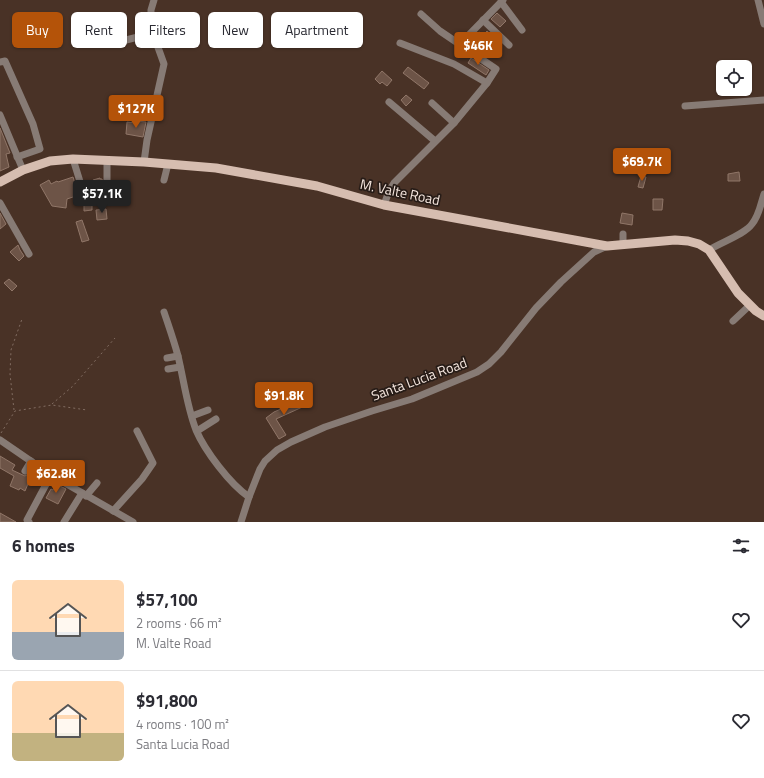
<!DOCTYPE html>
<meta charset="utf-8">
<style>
:root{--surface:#fff;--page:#f2f2f3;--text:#2b2b33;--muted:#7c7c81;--line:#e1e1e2;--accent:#b45309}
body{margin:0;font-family:"Titillium Web",sans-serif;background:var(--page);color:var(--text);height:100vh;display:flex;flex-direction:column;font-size:15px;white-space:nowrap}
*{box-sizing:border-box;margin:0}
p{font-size:13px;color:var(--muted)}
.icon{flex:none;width:22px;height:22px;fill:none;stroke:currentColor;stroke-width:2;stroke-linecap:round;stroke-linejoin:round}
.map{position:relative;height:522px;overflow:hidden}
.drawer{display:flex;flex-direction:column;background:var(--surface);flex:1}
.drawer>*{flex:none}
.banner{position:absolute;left:12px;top:12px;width:400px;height:36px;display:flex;gap:8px}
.controls{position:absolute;left:716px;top:60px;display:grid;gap:8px}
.controls a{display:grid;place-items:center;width:36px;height:36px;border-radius:6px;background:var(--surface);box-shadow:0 1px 3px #0004;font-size:20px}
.price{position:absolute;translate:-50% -34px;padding:0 9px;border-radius:4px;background:var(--accent);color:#fff;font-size:13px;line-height:26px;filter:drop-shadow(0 1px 2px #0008)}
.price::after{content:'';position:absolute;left:50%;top:24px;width:12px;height:9px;margin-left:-6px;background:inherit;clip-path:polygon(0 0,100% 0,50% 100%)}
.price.current{background:#222;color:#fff}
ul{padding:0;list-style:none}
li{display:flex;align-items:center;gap:12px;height:100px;padding:0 12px}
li+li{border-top:1px solid var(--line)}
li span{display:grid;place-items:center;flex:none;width:112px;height:80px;border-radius:6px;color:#555}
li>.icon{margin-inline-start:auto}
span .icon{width:48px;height:48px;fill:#fffc;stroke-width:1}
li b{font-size:17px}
h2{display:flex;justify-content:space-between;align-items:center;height:48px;padding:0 12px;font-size:17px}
.tag{padding:0 14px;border-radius:6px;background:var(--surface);box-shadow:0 1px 3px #0004;font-size:14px;line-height:36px}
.tag.current{background:var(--accent);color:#fff}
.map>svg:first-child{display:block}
</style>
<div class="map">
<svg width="764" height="522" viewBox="0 0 764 522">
<rect width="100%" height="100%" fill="#493226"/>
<g fill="#6d5447" stroke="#907668">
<polygon points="497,13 506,21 500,27 491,19"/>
<polygon points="487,31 495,38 487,45 481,37"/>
<polygon points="479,32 482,34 477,41 473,38"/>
<polygon points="471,58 489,70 486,75 468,63"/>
<polygon points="408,67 429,83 424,89 403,73"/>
<polygon points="382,71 392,80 387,86 382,82 380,84 375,79"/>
<polygon points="406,95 412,100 406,106 401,100"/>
<polygon points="137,121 146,122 143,137 126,134 127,122 136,123"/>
<polygon points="0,128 10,153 6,154 9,167 0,171"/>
<polygon points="739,172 740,181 728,181 728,174"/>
<polygon points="641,176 646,177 643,188 638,187"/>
<polygon points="73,177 77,190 82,194 67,199 66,208 52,206 40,185 49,180 51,184 57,181 58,182"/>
<polygon points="100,178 100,179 102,179 103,183 105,185 109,185 112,183 114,189 101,194 102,196 96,199 90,184 94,182 93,180"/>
<polygon points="92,198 92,210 84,211 84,199"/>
<polygon points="653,199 663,199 662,210 653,210"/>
<polygon points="106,209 107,219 97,220 96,210"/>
<polygon points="0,213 6,224 0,229"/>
<polygon points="622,213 633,215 632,225 620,223"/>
<polygon points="82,220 89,240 82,242 76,222"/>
<polygon points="18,245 20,250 24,256 19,261 10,252"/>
<polygon points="9,279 17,286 12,291 4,283"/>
<polygon points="306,398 309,404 276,419 286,435 279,439 266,418 274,412"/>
<polygon points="0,456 15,465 12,470 25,476 30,473 31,474 29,478 30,479 25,491 20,488 19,490 10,486 14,476 0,468"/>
<polygon points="56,484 66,489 58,504 46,498 51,489 53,490"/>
<polygon points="0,513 16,522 0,522"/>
</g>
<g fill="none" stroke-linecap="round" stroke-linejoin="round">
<g stroke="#826d62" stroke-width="1" stroke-dasharray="2 3" stroke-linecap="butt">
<polyline points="52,404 73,386 115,338"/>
<polyline points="14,410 10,374 11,350 22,319"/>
<polyline points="1,433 15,411 52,405 87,410"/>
</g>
<g stroke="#877b75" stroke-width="7">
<polyline points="758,0 764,24"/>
<polyline points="501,2 522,30"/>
<polyline points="421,14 440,31 496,69 487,83"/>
<polyline points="483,20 509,45"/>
<polyline points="118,42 138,37 151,30"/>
<polyline points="460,44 503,0"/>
<polyline points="0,62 5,61 33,124 40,149 17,157"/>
<polyline points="389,102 435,141"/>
<polyline points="432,103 454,123"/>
<polyline points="685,106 764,100"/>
<polyline points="0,115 23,170"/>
<polyline points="73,159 82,188"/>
<polyline points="144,162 147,140 164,64 155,39 151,30 151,10 154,0"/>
<polyline points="164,180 168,164"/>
<polyline points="107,181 107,160"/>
<polyline points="0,203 29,254"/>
<polyline points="384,205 389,191 394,183 454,123 487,83 454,64 400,43"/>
<polyline points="623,234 623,245"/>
<path d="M709,250C721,242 744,235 752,224C759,216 761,203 764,194"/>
<path d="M164,312C169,327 174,341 178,356C184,381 187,407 196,430C205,451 230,484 249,497"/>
<polyline points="733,321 750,305"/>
<polyline points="167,358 178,356"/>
<polyline points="168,369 180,367"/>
<polyline points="192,416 208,410"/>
<polyline points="197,431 216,419"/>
<polyline points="0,440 51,475 133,522"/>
<polyline points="25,471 31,461"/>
<polyline points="86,496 97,483"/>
<polyline points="113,511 142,479 153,463 137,431"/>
<polyline points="29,522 27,520 51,475"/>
<polyline points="64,522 82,493"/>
<polyline points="241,522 249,497 260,469 265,461 277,450 291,442 325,427 372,411 412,399 477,372 489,364 501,352 536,308 561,282 594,252 607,246"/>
</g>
<polyline stroke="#d6bdb0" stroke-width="9" points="0,182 23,170 50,161 73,159 144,162 216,168 317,186 384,205 607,246 675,240 688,241 699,244 709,250 738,293 756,311 764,316"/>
</g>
<g text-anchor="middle" stroke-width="3.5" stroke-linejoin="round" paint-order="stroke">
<g font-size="14" fill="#f5e6de" stroke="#271c17">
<text transform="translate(400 192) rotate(12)" y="5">M. Valte Road</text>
<text transform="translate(419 379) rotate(-20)" y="5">Santa Lucia Road</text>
</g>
</g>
</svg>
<div class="controls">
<a><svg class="icon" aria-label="locate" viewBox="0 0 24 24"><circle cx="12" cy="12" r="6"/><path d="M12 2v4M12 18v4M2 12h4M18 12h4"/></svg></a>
</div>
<b class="price" style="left:478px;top:66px">$46K</b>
<b class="price" style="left:136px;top:129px">$127K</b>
<b class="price" style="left:642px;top:182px">$69.7K</b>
<b class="price current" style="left:102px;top:214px">$57.1K</b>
<b class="price" style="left:284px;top:416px">$91.8K</b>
<b class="price" style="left:56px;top:494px">$62.8K</b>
<div class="banner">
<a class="tag current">Buy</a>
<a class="tag">Rent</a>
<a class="tag">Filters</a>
<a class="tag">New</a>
<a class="tag">Apartment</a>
</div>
</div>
<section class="drawer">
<h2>6 homes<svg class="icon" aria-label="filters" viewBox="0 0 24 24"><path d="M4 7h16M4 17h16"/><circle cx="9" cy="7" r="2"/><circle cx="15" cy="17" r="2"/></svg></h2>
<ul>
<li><span style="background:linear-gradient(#ffd9b3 65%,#9aa5b1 0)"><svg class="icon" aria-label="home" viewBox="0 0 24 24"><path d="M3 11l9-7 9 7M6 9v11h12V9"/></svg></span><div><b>$57,100</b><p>2 rooms · 66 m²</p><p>M. Valte Road</p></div><svg class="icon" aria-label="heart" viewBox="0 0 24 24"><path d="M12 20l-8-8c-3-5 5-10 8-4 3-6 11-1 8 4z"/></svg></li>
<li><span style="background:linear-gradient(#ffd9b3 65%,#c2b280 0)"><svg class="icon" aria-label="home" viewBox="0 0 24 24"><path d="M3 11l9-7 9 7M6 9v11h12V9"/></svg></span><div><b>$91,800</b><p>4 rooms · 100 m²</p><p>Santa Lucia Road</p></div><svg class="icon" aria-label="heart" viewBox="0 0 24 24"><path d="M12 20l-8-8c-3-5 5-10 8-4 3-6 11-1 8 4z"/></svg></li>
</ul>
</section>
